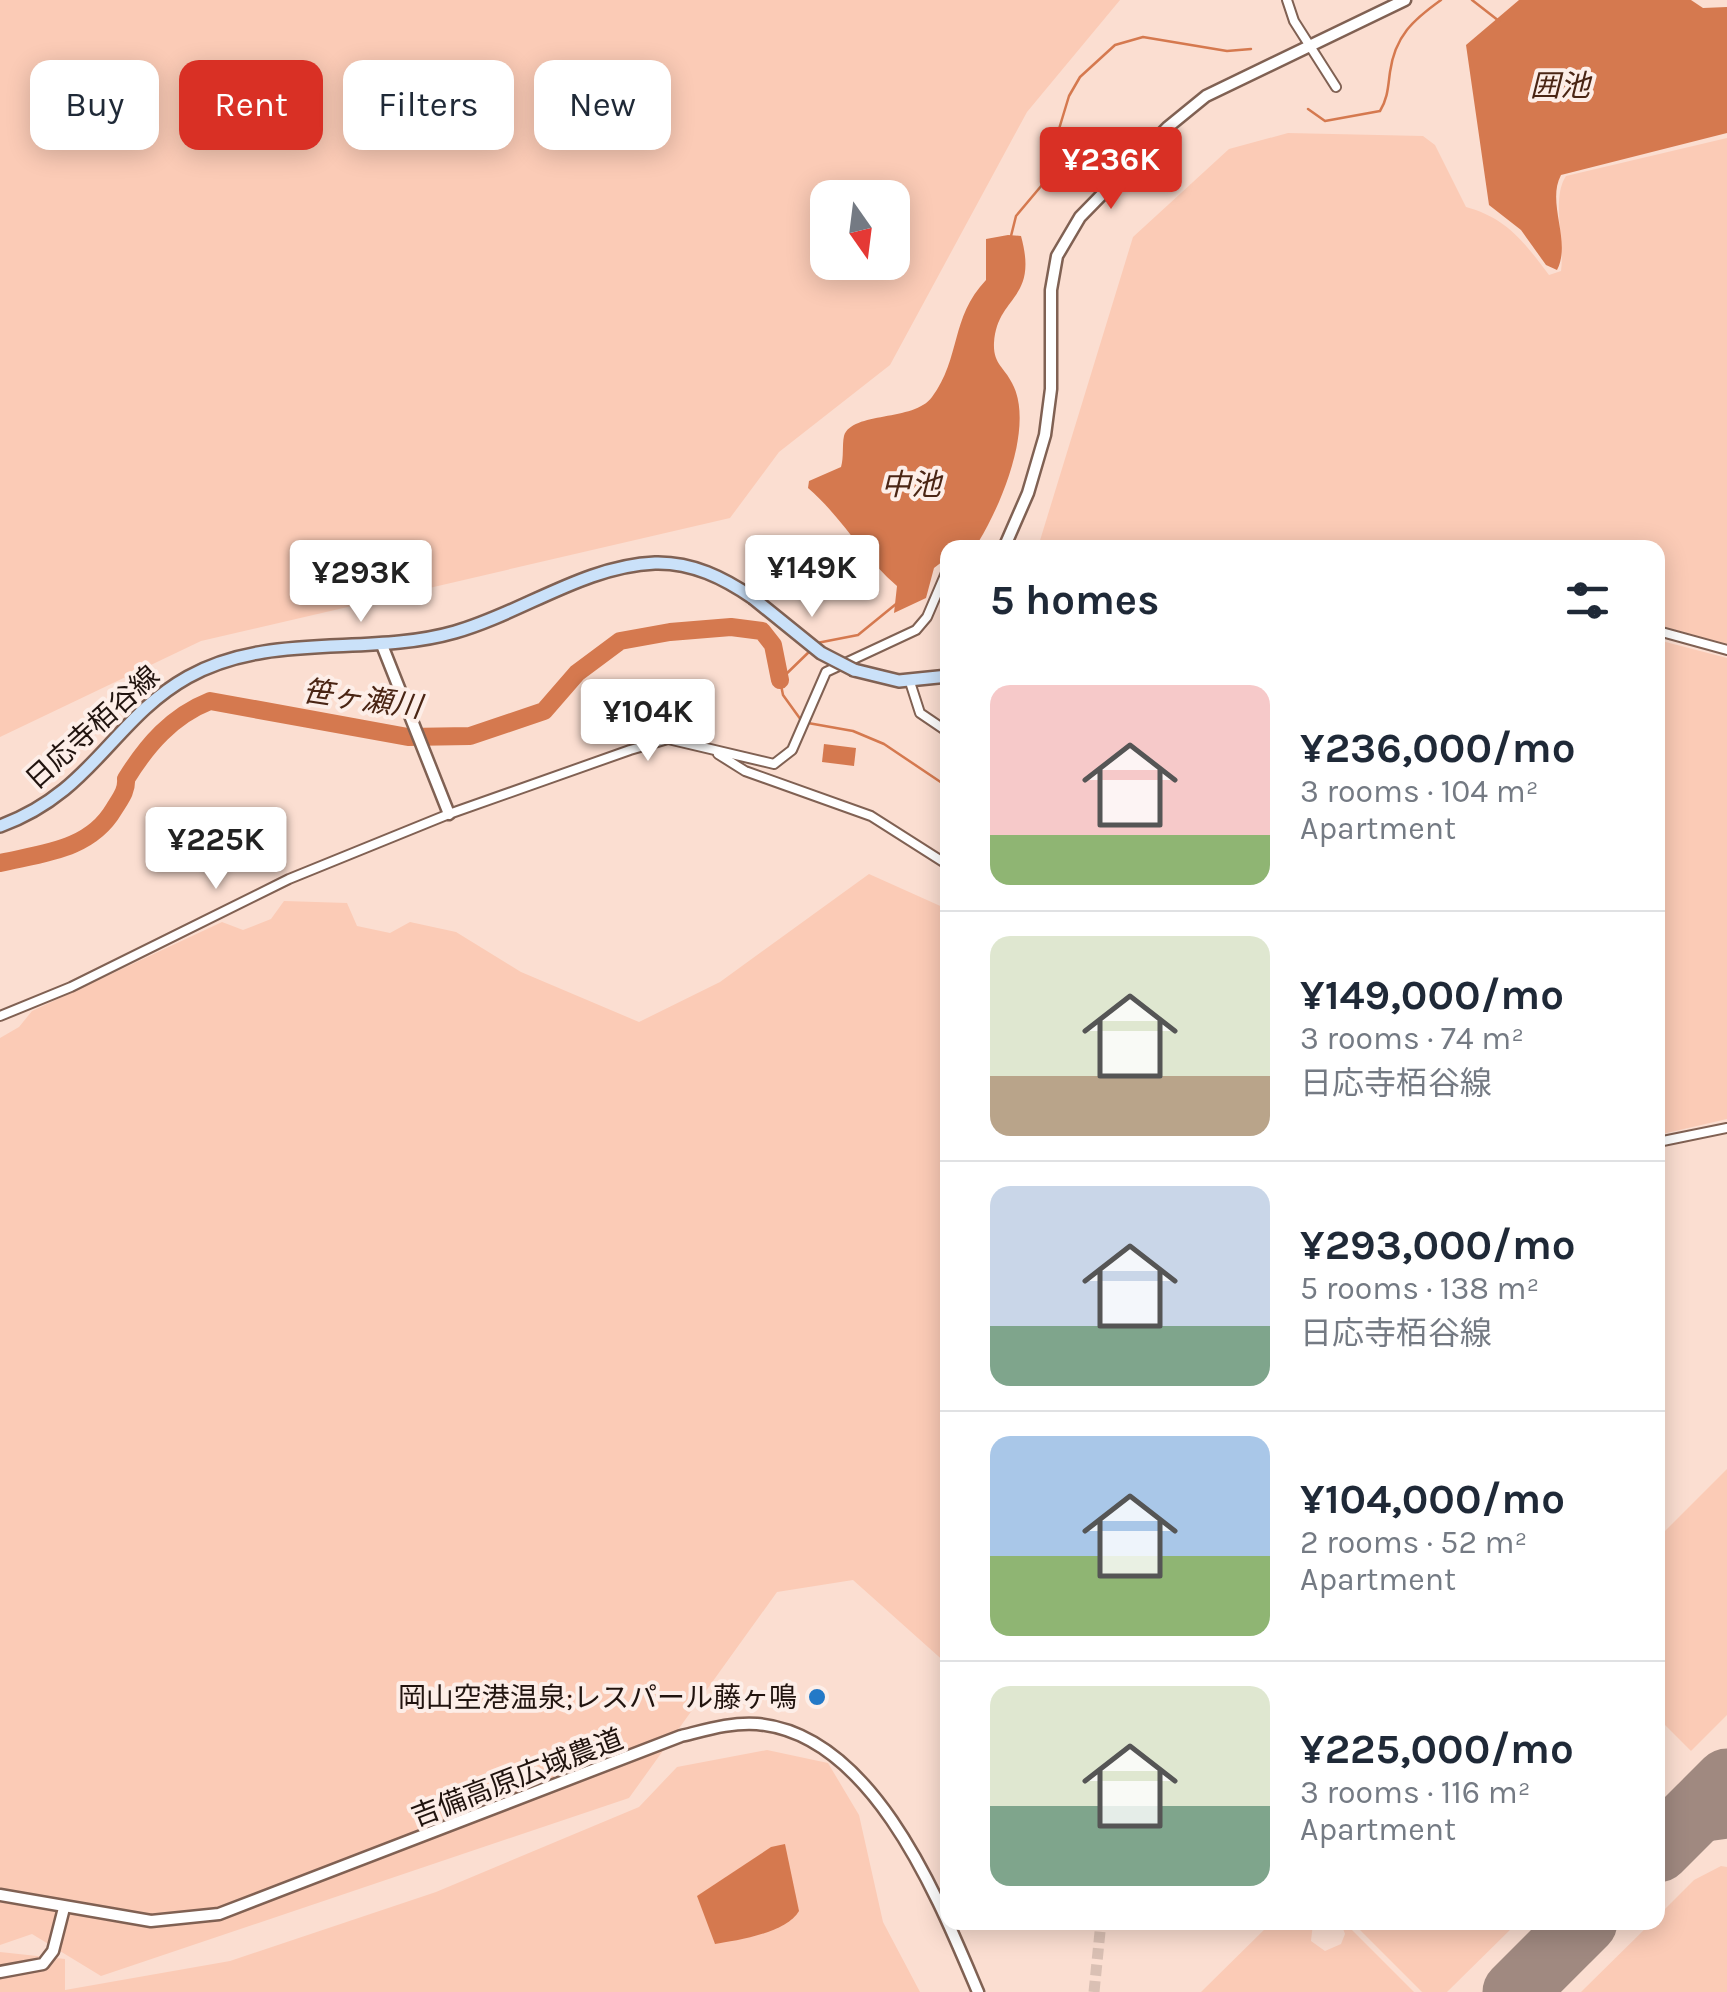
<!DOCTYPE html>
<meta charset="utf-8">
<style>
:root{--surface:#fff;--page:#f2f2f3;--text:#1f2937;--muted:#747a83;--line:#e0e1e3;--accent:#d93025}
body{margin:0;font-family:Karla,"Noto Sans JP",sans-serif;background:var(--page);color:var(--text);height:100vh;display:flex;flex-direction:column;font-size:38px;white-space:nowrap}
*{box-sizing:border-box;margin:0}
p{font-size:32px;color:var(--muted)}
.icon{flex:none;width:55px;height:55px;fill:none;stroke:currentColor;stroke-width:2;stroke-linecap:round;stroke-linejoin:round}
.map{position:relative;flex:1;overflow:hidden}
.details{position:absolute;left:940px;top:540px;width:725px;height:1390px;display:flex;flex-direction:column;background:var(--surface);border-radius:20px;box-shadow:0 5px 25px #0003}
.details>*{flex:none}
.top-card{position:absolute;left:30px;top:60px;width:760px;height:90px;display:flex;gap:20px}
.needle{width:65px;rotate:166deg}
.tools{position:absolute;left:810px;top:180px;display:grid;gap:20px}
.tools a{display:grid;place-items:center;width:100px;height:100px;border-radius:20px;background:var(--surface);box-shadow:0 5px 25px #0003;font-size:50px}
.price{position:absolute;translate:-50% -85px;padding:0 22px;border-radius:10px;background:#fff;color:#222;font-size:32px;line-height:65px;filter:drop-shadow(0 2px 5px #0008)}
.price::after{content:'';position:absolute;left:50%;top:60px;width:30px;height:22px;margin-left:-15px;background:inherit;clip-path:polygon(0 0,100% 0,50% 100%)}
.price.selected{background:var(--accent);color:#fff}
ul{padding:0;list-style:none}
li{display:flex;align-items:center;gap:30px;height:250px;padding:0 50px}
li+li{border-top:2px solid var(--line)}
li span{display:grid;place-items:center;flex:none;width:280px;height:200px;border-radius:20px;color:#555}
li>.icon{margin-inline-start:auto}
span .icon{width:120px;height:120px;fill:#fffc;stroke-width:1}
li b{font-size:42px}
h2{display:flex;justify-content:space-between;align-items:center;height:120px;padding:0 50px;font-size:42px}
.tag{padding:0 35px;border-radius:20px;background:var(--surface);box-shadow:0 5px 25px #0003;font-size:35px;line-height:90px}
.tag.selected{background:var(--accent);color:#fff}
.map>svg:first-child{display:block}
</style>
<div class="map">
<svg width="1727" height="1992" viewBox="0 0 1727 1992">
<rect width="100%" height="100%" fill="#fbded1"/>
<g fill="#fbcbb6" fill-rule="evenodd">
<path d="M0,0H1120L1027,112L890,365L779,452L730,518L201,641L0,737ZM828,198H892V262H828Z"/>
<path d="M1288,133L1423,136L1435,145L1466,207C1507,218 1525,243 1549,275L1561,271C1565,244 1551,198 1566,176L1727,138V644L1658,625V548L1038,547L1133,237L1229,149Z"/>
<polygon points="1658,640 1727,658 1727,1119 1658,1135"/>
<polygon points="869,874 947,909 947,1664 853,1580 777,1592 629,1798 101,1976 32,1934 0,1945 0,1038 19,1027 32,1011 222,922 243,930 271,919 284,901 347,903 357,926 390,933 410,922 456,932 521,972 639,1022 720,982"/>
<polygon points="1727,1469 1727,1715 1691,1751 1658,1718 1658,1538"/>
<polygon points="767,1750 828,1763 859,1815 883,1922 920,1992 0,1992 0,1952 65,1959 65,1990 230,1961 436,1892 639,1807 677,1767"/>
<polygon points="1721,1866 1727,1867 1727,1992 1581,1992 1651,1923 1658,1922 1658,1916 1694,1880"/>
<polygon points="1272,1922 1313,1923 1311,1941 1325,1951 1341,1944 1345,1934 1341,1923 1345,1923 1414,1992 1201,1992"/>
<polygon points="1353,1923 1517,1923 1447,1992 1422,1992"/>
</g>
<g fill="#d5794f">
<path d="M1519,0H1691L1703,8L1727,7V133L1561,175C1546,203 1572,241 1557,270L1546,265L1521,230L1489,205L1466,45Z"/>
<path d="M1008,235L1021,236C1039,301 997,295 994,343C993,364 1004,367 1012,383C1035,425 1001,505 979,541L948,548L947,558L934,568L926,598L894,613L897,586C862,556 842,517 808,488L809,481L841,467C844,457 842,445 844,436C852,411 914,422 932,397C961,358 950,318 986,280V239Z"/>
<polygon points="824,744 856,748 854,766 822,762"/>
<path d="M785,1844L799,1911C787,1933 735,1941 715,1944L697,1896L771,1847Z"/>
</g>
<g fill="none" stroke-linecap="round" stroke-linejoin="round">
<g stroke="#d5794f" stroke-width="2.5">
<polyline points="1472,0 1499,21"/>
<path d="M1308,109L1325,121L1380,111C1388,98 1388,86 1390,72C1395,36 1413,20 1441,0"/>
<polyline points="1011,236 1016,216 1042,185 1069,96 1080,77 1115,45 1143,37 1227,51 1251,49"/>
<polyline points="817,643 858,635 896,604"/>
<polyline points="801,720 783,695 780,680 812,649"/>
<polyline points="808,723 853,731 884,744 948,787"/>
</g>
<path stroke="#d5794f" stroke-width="18" d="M0,863C43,853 90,850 114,809C120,799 127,791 126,779C147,745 172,716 210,701L408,737L470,736L544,711L577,673L620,641L670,632L731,627L762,631L773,645L780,680"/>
<polyline stroke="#a08980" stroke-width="25" points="1658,1850 1686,1832 1727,1826"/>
<g stroke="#a08980" stroke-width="65">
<polyline points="1658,1850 1727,1781"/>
<polyline points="1515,1992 1585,1922"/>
</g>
<polyline stroke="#dac0b4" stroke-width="11" stroke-dasharray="11 5.5" stroke-linecap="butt" points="1094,1992 1101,1922"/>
<g stroke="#806153" stroke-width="12">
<g id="minor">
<polyline points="1287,0 1294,21 1336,87"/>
<polyline points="1658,631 1727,650"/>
<polyline points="910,682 920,713 948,732"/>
<polyline points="718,754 745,771 871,816 948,865"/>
<polyline points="0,1016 71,987 289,879 449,814 630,750 668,739 774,764 792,750 826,672 916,630 927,617 948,568"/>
<polyline points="1658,1142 1727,1128"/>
</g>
</g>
<g stroke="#806153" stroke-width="15">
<g id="tertiary">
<polyline points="1004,548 1028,493 1045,435 1051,389 1051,290 1057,256 1080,217 1168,127 1206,96 1405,0"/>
<polyline points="382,645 449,814"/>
<path d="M0,1895L151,1921L219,1914L681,1736C706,1730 732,1722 757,1724C873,1734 938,1898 978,1992"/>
<polyline points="0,1972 43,1964 53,1951 64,1908"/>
</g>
</g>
<g stroke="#806153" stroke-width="16">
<g id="secondary">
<polyline points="854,670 899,681 948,676"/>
<path d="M0,826C92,793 113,719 188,677C270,631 368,657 455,632C522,613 584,566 655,563C692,562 724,578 753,598"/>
</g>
</g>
<use href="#minor" stroke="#fff" stroke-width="8"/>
<use href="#tertiary" stroke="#fff" stroke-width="10"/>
<use href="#secondary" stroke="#cae1f9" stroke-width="11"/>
<g stroke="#806153" stroke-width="16" stroke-linecap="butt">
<polyline id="secondary-bridge" points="753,598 821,653 854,670"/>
</g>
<use href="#secondary-bridge" stroke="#cae1f9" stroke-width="11"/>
</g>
<circle fill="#2379c7" stroke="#fdeee8" stroke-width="4" cx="817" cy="1697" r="10"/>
<g text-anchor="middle" stroke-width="8" stroke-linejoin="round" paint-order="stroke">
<g font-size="28" fill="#21140f" stroke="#fdeee8">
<text transform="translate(92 727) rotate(-42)" y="10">日応寺栢谷線</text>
<text transform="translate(517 1777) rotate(-21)" y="10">吉備高原広域農道</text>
</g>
<g font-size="28" fill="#21140f" stroke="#fdeee8" text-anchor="end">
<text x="797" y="1707">岡山空港温泉;レスパール藤ヶ鳴</text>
</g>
<g font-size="30" font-style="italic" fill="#4a2514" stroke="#fdeee8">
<text x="1560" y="96">囲池</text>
<text x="911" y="495">中池</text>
<text transform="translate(362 699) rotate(8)" y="10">笹ヶ瀬川</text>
</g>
</g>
</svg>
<div class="tools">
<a><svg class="needle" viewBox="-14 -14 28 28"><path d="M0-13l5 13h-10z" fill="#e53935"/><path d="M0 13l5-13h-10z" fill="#747a83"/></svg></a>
</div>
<b class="price selected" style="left:1111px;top:212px">¥236K</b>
<b class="price" style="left:812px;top:620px">¥149K</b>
<b class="price" style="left:361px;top:625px">¥293K</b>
<b class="price" style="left:648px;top:764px">¥104K</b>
<b class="price" style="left:216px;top:892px">¥225K</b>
<div class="top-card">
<a class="tag">Buy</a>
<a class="tag selected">Rent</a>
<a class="tag">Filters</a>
<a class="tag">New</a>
</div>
<section class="details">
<h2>5 homes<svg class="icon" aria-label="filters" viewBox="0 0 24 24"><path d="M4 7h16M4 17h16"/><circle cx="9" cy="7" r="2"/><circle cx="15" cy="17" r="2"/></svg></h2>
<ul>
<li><span style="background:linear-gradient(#f6c9c9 75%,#8fb573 0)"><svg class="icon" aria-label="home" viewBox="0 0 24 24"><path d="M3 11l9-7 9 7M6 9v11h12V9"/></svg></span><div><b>¥236,000/mo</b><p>3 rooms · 104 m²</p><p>Apartment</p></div></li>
<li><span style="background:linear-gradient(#dfe7d0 70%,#b9a48a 0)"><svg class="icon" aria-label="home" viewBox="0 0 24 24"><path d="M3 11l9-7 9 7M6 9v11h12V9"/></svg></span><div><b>¥149,000/mo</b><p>3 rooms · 74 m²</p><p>日応寺栢谷線</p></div></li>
<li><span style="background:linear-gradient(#c9d6e8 70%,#7fa58c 0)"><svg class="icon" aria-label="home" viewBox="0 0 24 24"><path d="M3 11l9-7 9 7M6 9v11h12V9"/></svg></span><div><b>¥293,000/mo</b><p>5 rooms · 138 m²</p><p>日応寺栢谷線</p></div></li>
<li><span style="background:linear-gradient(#a9c7e8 60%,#8fb573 0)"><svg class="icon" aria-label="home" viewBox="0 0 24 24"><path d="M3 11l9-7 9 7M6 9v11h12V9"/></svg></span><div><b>¥104,000/mo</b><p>2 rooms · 52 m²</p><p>Apartment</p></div></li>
<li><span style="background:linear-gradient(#dfe7d0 60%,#7fa58c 0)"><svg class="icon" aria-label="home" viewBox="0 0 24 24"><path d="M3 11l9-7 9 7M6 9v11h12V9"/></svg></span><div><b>¥225,000/mo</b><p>3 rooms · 116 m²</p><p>Apartment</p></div></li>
</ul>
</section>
</div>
